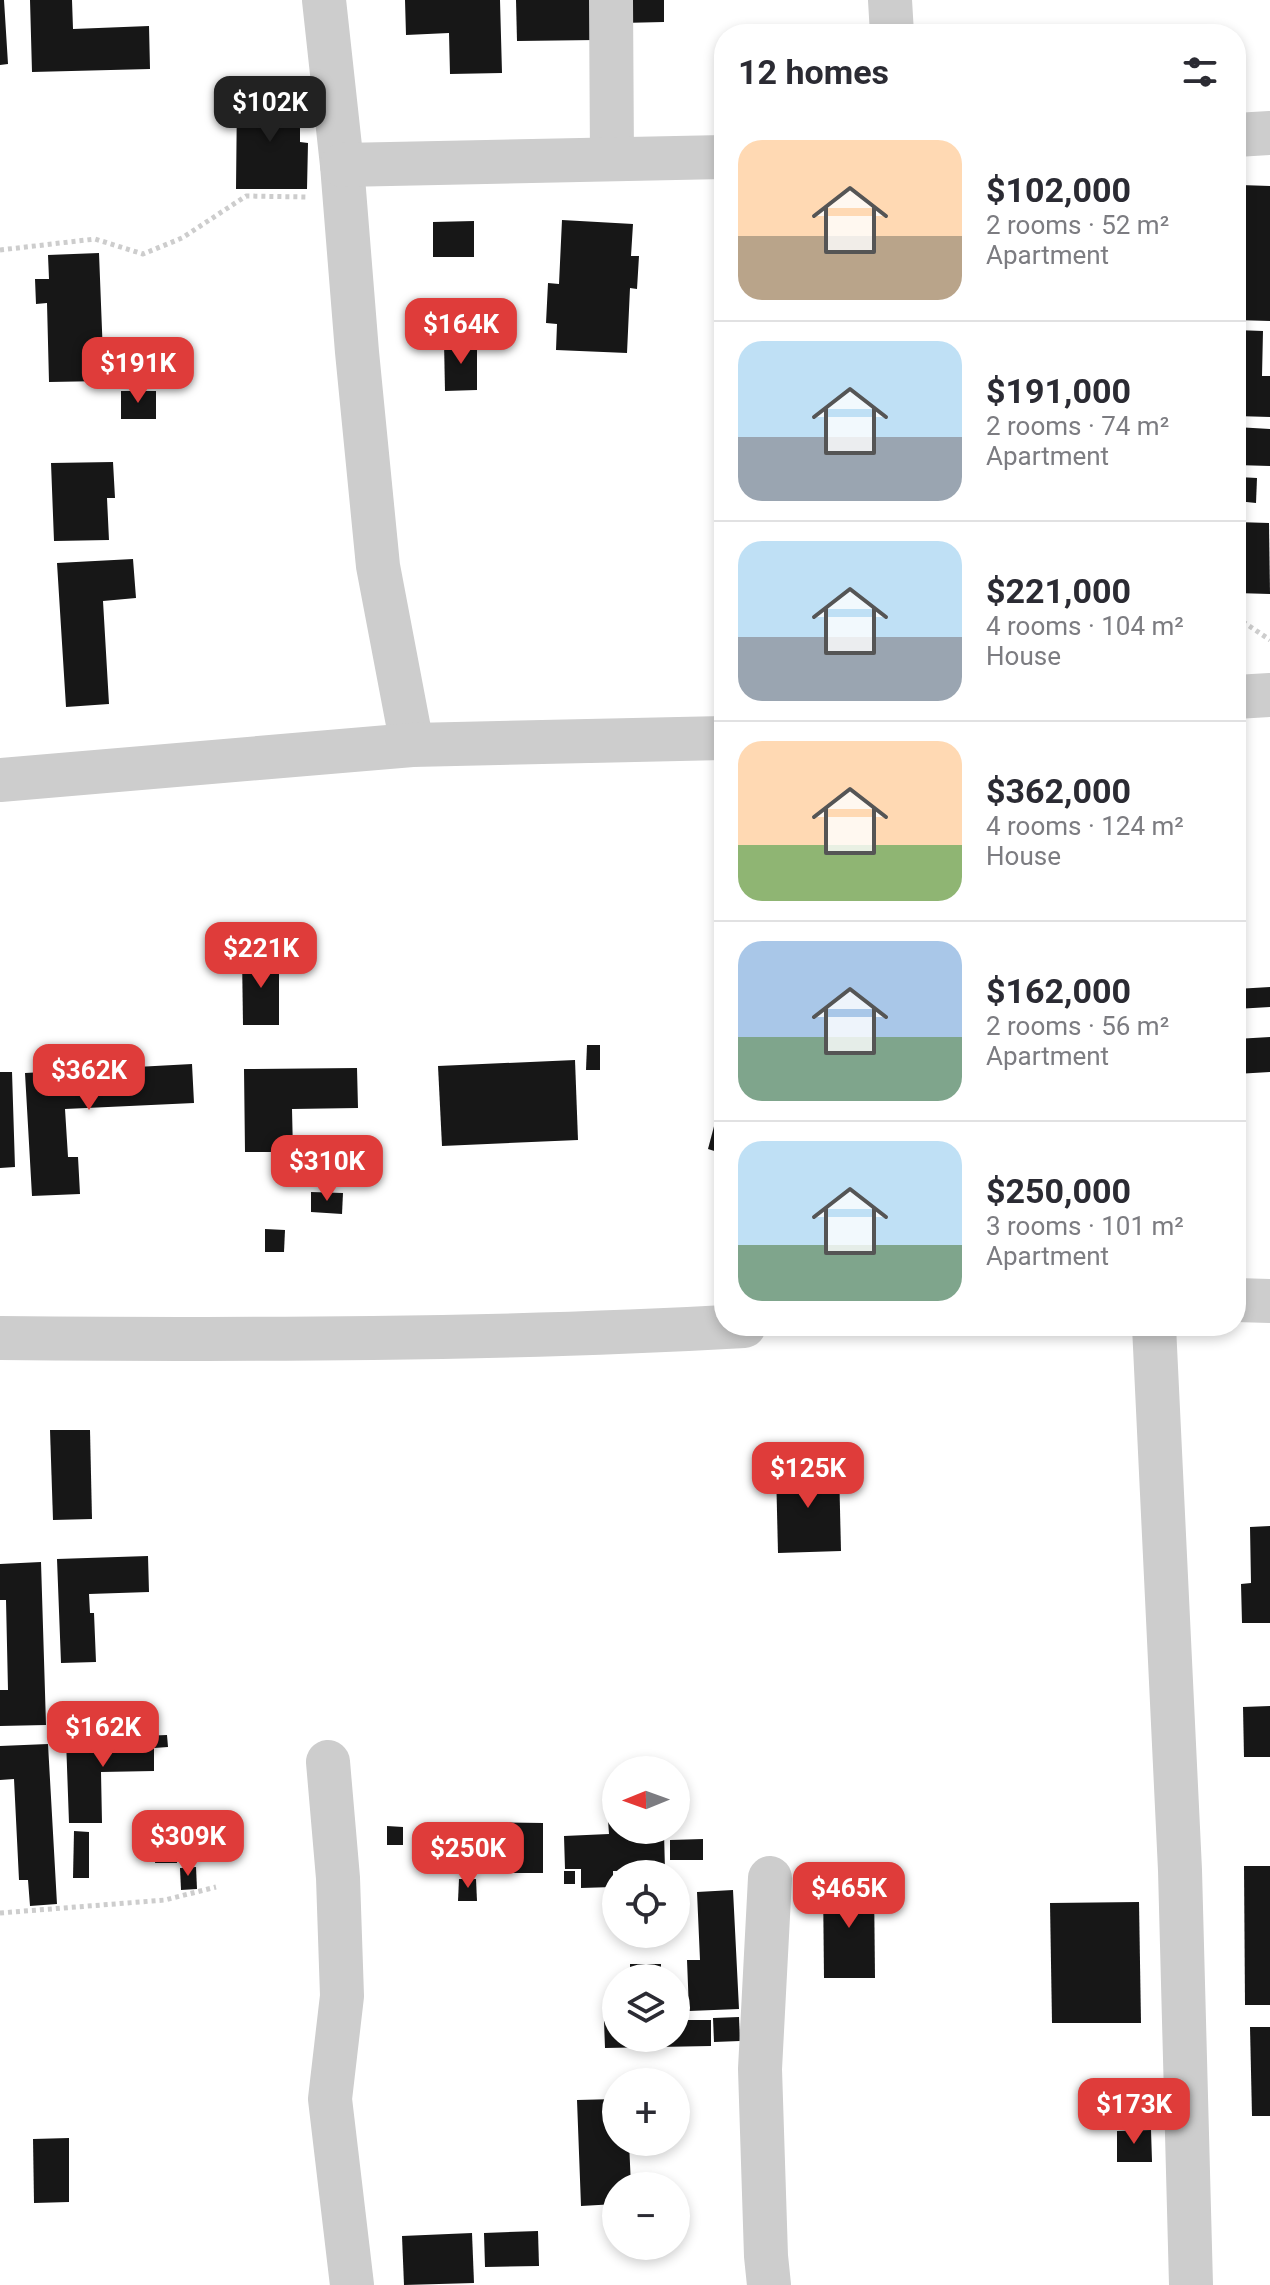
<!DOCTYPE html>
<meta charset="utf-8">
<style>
:root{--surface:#fff;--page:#f7f7f7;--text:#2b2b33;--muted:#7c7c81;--line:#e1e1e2;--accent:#df3c3a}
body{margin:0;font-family:Roboto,sans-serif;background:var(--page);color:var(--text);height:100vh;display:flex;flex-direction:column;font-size:30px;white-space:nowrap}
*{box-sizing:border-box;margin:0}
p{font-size:26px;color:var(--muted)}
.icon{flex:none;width:44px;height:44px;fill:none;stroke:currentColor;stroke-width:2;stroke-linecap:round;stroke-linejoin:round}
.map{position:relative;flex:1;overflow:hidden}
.side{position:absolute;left:714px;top:24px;width:532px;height:1312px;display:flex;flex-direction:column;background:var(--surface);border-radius:32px;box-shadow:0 4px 12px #0003}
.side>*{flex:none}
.needle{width:52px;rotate:269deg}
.fabs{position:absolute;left:602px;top:1756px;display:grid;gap:16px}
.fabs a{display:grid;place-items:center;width:88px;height:88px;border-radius:50%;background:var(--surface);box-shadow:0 4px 12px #0003;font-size:40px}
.price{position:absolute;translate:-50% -68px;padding:0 18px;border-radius:16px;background:var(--accent);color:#fff;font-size:26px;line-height:52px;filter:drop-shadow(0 2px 4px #0008)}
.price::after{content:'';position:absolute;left:50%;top:48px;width:24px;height:18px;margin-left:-12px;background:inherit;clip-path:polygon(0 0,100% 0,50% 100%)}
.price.selected{background:#222;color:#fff}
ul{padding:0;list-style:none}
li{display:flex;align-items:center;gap:24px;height:200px;padding:0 24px}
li+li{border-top:2px solid var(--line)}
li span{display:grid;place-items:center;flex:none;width:224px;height:160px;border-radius:24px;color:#555}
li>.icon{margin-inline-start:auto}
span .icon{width:96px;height:96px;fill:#fffc;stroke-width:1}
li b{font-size:34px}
h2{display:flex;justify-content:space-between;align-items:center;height:96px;padding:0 24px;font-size:34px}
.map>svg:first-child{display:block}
</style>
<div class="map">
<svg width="1270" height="2285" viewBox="0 0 1270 2285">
<rect width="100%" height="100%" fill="#fff"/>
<g fill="#171717">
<polygon points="0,0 4,0 8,64 0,65"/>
<polygon points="30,0 72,0 73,29 149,26 150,69 32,72"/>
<polygon points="405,0 500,0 502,73 450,74 449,33 406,35"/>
<polygon points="516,0 595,0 596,40 517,41"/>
<polygon points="622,0 664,0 664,22 621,23"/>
<polygon points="237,95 300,96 300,142 308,143 307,189 236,189"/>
<polygon points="1240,185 1270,186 1270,321 1236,320"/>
<polygon points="562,220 633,224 631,256 639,256 637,289 630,288 627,353 556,350 557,324 546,323 548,283 559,284"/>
<polygon points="474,221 474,257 433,257 433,222"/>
<polygon points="99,253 104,381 49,382 47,303 36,304 35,279 49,279 48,255"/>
<polygon points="1236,330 1263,331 1262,376 1270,376 1270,417 1236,416"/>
<polygon points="477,341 477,390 445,391 444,342"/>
<rect x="121" y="391" width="35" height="28"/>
<polygon points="1236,427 1270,429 1270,466 1236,465"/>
<polygon points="113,462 115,498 107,498 109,540 54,541 51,463"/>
<polygon points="1238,477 1257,478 1256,503 1237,501"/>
<polygon points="1236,522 1269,523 1270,594 1236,593"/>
<polygon points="133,559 136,598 103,601 109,704 66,707 57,563"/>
<polygon points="279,954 279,1025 243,1025 242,955"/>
<polygon points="1270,987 1270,1007 1236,1009 1236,989"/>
<polygon points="1270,1037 1270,1072 1236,1074 1236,1039"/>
<polygon points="587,1045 600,1045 600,1070 586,1070"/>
<polygon points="575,1060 578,1140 442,1146 438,1066"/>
<polygon points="192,1064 194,1103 65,1109 68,1157 78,1157 80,1194 32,1196 25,1073"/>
<polygon points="357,1068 358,1108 292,1109 293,1152 245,1152 244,1069"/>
<polygon points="0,1072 12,1072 15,1167 0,1168"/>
<polygon points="721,1100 724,1100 724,1154 708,1149"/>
<polygon points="311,1192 343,1193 342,1214 311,1212"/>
<polygon points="265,1229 285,1230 284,1252 265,1252"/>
<polygon points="50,1430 90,1430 92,1519 53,1520"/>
<polygon points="839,1467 841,1551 778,1553 776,1469"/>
<polygon points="1270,1526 1270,1623 1242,1623 1241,1584 1251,1583 1250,1527"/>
<polygon points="148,1556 149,1592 89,1594 90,1613 94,1613 96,1662 61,1663 57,1559"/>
<polygon points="41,1562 46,1725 0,1726 0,1690 8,1690 6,1600 0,1600 0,1564"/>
<polygon points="1270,1706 1270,1757 1244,1757 1243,1707"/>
<polygon points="167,1735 168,1747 154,1748 154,1771 101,1772 102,1823 69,1823 66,1739"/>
<polygon points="48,1744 57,1904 30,1906 28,1880 19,1880 14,1779 0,1780 0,1746"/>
<polygon points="616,1819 616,1830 643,1830 643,1834 664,1833 665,1870 613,1871 613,1887 581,1888 581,1869 565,1869 564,1836 609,1834 608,1820"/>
<polygon points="452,1822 543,1823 543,1873 510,1873 511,1857 452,1858"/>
<polygon points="387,1826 403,1827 403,1845 387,1845"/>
<polygon points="74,1831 89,1832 89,1878 73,1878"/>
<polygon points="703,1839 703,1860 670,1860 670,1840"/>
<polygon points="156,1853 177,1854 177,1863 155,1863"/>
<polygon points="1244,1866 1270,1866 1270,2005 1245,2005"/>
<polygon points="196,1867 197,1889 181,1890 180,1868"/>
<rect x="564" y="1871" width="11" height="13"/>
<polygon points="459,1879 476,1879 477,1901 458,1901"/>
<polygon points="823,1882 874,1882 875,1978 824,1978"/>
<polygon points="733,1890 739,2009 689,2011 687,1960 700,1960 697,1892"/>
<polygon points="1139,1902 1141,2023 1052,2023 1050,1903"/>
<rect x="630" y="1964" width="31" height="11"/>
<polygon points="680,1985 681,2016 676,2016 676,1986"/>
<polygon points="739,2017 740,2041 714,2042 713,2018"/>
<polygon points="676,2020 711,2020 711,2046 605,2048 604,2021 616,2021 616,2038 676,2038"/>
<polygon points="1250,2027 1270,2027 1270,2116 1252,2116"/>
<polygon points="616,2099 616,2142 629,2142 631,2186 616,2186 616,2204 581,2206 577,2100"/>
<polygon points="1151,2130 1152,2162 1117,2162 1117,2131"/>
<polygon points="69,2138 69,2202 34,2203 33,2139"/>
<polygon points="538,2231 539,2266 485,2267 484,2233"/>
<polygon points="472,2233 474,2283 404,2285 402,2236"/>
</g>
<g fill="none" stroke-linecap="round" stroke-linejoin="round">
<g stroke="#cdcdcd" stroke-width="5" stroke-dasharray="4 4" stroke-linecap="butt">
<polyline points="0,250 95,239 143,254 182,238 246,196 308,197"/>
<polyline points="1236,617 1270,640"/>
<polyline points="0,1913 165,1900 216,1887"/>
</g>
<g stroke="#cdcdcd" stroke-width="44">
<polyline points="324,0 342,165 357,352 378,566 412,745"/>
<polyline points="611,0 612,159"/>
<polyline points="890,0 892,34"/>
<polyline points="1236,135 1270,133"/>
<polyline points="342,165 724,157"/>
<polyline points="1236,697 1270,695"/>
<polyline points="0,780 412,745 724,738"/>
<polyline points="1236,1300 1270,1301"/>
<polyline points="1154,1326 1180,1870 1191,2285"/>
<path d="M0,1338C248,1340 497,1340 744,1326"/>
<polyline points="328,1762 338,1878 342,1996 330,2099 352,2285"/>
<polyline points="769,2285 766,2256 760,2069 770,1878"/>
</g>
</g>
</svg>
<div class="fabs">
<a><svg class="needle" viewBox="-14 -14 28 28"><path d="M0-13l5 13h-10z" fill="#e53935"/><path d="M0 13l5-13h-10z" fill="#7c7c81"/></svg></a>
<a><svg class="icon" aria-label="locate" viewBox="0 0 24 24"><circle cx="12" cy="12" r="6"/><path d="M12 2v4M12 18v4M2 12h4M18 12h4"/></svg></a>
<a><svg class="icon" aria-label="layers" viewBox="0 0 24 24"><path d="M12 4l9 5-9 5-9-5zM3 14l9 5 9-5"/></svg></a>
<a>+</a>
<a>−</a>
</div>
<b class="price selected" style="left:270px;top:144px">$102K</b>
<b class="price" style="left:461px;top:366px">$164K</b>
<b class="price" style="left:138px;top:405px">$191K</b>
<b class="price" style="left:261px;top:990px">$221K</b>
<b class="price" style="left:89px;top:1112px">$362K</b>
<b class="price" style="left:327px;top:1203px">$310K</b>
<b class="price" style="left:808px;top:1510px">$125K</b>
<b class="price" style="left:103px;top:1769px">$162K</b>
<b class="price" style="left:188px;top:1878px">$309K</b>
<b class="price" style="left:468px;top:1890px">$250K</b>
<b class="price" style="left:849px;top:1930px">$465K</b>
<b class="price" style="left:1134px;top:2146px">$173K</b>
<section class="side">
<h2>12 homes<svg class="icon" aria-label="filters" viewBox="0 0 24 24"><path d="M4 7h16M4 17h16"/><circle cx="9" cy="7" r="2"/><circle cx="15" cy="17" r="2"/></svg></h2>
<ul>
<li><span style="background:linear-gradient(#ffd9b3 60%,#b9a48a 0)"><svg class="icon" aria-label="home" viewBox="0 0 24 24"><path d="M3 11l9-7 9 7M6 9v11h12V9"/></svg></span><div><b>$102,000</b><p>2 rooms · 52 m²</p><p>Apartment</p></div></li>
<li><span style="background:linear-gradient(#bfe0f5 60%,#9aa5b1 0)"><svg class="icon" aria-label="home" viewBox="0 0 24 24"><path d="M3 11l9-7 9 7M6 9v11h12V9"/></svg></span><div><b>$191,000</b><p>2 rooms · 74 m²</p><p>Apartment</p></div></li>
<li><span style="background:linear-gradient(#bfe0f5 60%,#9aa5b1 0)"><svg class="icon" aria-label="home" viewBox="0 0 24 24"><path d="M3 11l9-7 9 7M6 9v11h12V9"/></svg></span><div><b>$221,000</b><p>4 rooms · 104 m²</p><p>House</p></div></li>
<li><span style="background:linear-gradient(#ffd9b3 65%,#8fb573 0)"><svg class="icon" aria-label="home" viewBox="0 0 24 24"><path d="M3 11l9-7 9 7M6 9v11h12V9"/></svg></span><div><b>$362,000</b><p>4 rooms · 124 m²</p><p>House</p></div></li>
<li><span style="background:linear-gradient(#a9c7e8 60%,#7fa58c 0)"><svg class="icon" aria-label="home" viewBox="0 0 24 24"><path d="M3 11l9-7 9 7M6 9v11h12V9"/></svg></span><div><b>$162,000</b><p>2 rooms · 56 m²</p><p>Apartment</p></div></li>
<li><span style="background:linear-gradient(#bfe0f5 65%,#7fa58c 0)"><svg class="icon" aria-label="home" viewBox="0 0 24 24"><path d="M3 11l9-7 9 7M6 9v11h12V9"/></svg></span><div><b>$250,000</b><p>3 rooms · 101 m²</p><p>Apartment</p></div></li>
</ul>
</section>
</div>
